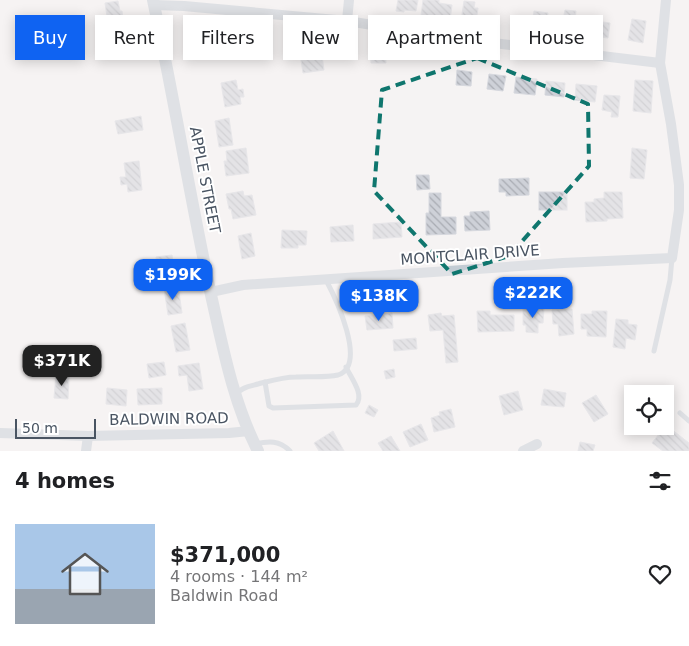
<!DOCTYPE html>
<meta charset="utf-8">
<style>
:root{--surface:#fff;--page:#f6f6f6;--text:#202124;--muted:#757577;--line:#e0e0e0;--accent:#0f63f2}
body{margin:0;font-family:"DejaVu Sans",sans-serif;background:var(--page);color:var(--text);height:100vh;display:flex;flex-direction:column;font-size:19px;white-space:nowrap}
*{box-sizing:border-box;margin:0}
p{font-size:16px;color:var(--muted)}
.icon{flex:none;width:28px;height:28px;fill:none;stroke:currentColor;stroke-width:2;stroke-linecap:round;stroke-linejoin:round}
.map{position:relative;height:451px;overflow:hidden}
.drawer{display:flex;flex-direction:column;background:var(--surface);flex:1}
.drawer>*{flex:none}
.banner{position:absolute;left:15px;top:15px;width:660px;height:45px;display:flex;gap:10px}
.fabs{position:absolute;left:624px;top:385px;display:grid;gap:10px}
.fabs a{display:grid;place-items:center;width:50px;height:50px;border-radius:0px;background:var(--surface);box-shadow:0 2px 12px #0003;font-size:25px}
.scale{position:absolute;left:15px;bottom:12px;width:81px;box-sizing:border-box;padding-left:5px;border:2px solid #495462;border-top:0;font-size:14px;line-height:18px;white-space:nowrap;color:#495462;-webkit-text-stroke:4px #fff;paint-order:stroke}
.price{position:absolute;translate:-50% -42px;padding:0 11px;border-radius:10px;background:var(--accent);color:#fff;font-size:16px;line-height:32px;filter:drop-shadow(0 1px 2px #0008)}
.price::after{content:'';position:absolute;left:50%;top:30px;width:15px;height:11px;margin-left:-8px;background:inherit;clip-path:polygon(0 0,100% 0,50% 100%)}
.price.current{background:#222;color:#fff}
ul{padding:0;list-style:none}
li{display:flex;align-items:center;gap:15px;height:125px;padding:0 15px}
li+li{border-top:1px solid var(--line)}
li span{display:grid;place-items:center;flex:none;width:140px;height:100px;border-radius:0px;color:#555}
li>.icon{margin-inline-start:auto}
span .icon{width:60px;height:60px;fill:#fffc;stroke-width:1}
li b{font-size:21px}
h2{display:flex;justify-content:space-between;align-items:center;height:60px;padding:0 15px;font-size:21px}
.pill{padding:0 18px;border-radius:0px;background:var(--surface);box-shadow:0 2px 12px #0003;font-size:18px;line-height:45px}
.pill.current{background:var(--accent);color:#fff}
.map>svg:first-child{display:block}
</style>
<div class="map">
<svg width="689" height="451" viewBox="0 0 689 451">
<defs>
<pattern id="building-back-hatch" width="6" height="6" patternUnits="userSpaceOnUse" patternTransform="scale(1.25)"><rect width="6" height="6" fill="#ced1d8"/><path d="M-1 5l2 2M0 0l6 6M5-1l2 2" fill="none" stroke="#a9acb3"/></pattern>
</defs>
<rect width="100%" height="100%" fill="#f5f3f3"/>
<g fill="url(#building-back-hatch)" stroke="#d6d8de">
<polygon points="398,0 418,0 416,11 404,10 404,12 396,11"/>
<polygon points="423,0 439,0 439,3 452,5 450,20 421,16"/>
<polygon points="118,1 120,11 122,11 124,27 109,30 105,3"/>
<polygon points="464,1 475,2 474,8 478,8 476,23 461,21"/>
<polygon points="565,10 576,11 575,20 582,20 581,35 566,34 568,15 564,15"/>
<polygon points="534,11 548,13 545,33 531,31"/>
<polygon points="632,19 646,21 643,43 628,40"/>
<polygon points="595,21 610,23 608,38 593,36"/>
<polygon points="234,38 261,41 260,55 232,53"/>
<polygon points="126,39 127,53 104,54 104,41"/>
<polygon points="385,48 386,63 371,63 370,49"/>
<polygon points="322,56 324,70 303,73 301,60"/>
<polygon points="457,70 472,72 471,86 456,85"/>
<polygon points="489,74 506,76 503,91 487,89"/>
<polygon points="516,77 537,79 535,95 514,93"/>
<polygon points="236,80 238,90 243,89 244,97 240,97 241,104 225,107 221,83"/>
<polygon points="635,80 653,81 651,113 633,111"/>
<polygon points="546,81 565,83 564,97 545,95"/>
<polygon points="576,84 597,86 595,102 575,100"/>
<polygon points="604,95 620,96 618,117 611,117 612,112 602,110"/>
<polygon points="141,116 143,130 118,134 115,121"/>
<polygon points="229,118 233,145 219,147 215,121"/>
<polygon points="246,148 249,173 226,176 224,161 227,161 226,151"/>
<polygon points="632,148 647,150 644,179 630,178"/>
<polygon points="139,161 142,190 128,192 127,184 121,185 120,177 126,177 124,163"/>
<polygon points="416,175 429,175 430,189 417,190"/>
<polygon points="529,178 529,195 506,196 506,192 499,192 499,179"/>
<polygon points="243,191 244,196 252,195 256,215 233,219 231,209 229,209 226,194"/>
<rect x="539" y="192" width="28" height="18"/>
<polygon points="604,192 622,192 623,218 607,219 607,221 586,222 585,202 594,202 594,199 604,198"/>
<polygon points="429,193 441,193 441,217 456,217 456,234 426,235 426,213 429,213"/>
<polygon points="489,211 490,230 465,231 464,216 470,216 470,212"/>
<polygon points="401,222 402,237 373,239 373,224"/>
<polygon points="353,225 354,241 331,242 330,227"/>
<polygon points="282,230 307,231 306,245 298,245 298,248 281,248"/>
<polygon points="251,233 255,256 242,259 238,236"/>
<polygon points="172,255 175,277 159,279 156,257"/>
<polygon points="178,286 182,313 168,315 164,288"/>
<polygon points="523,307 544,308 543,323 538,323 538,333 526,332 526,325 523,325"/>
<polygon points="572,309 574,334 559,336 558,324 553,324 552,310"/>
<polygon points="477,311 490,311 490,315 514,315 514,331 478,332"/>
<polygon points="592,311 607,311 606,337 587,336 587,329 581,329 581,314 592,314"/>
<polygon points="392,313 393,328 367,330 365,316"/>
<polygon points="441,313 442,316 454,315 458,362 446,363 443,330 430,331 428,315"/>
<polygon points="616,319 628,320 628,324 637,325 635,340 626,338 625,349 613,347"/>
<polygon points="185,323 190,350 176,352 171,326"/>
<polygon points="416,338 417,349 394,351 393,340"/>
<polygon points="164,362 166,375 149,378 147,364"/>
<polygon points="199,363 203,389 189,391 187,375 179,376 178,366"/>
<polygon points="394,369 395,377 386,379 384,371"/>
<polygon points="56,375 69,377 68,399 54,398"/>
<polygon points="107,388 127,390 126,406 106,404"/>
<polygon points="162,388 162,404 138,405 137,389"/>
<polygon points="544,389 566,393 564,407 541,405"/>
<polygon points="518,391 523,410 504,415 499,396"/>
<polygon points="596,395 608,414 594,422 582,403"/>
<polygon points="369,405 378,410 374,417 365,413"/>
<polygon points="451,409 455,427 434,432 431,418 440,415 439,412"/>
<polygon points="421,424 428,440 410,447 403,432"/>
<polygon points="666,425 689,443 689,451 663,451 652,443"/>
<polygon points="333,431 344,451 319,451 314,443"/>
<polygon points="391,436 400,451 383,451 378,443"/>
<polygon points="580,442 595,445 593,451 578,451"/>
</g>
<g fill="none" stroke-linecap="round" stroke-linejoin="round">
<g stroke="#c3ccd4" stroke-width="5">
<polyline points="654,351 670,280 672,258"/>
<path d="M265,382L269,406L273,408L356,405C365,395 351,378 346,367"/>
<path d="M237,394C241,387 251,386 258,384C270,381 283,377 296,377C309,376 325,378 338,375C368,365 335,297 326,280"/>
<polyline points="680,413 689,421"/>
<path d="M255,444C269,441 279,440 290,451"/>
</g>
<g stroke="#c3ccd4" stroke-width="10">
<polyline points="154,5 184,6 347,21 468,40 660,63"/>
<polyline points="347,21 349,0"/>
<polyline points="211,292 243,285 563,263 672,258 679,210 679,185 671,124 660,63 666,0"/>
<polyline points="0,433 88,436 229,433 249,431"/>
<polyline points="86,451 88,436"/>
<polyline points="523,451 537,444"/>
</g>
<path stroke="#c3ccd4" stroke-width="12" d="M153,0C174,98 190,197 211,295C223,348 233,402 258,451"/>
</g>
<path d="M0 0H689V451H0ZM477,58L588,104L589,166L509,256L452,274L374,191L382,90Z" fill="#f5f3f3" fill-opacity=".55" fill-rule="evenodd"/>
<path fill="none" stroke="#0f766e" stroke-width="4" stroke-dasharray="10 6" stroke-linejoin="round" d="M477,58L588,104L589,166L509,256L452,274L374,191L382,90Z"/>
<g text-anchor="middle" stroke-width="4" stroke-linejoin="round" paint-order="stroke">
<g font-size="15" fill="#495462" stroke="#fff">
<text transform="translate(205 180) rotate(79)" y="5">APPLE STREET</text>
<text transform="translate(470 255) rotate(-4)" y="5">MONTCLAIR DRIVE</text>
<text transform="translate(169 419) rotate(-1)" y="5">BALDWIN ROAD</text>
</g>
</g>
</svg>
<div class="fabs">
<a><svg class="icon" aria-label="locate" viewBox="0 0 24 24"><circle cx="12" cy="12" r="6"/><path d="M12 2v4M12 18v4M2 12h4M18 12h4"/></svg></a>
</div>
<div class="scale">50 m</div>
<b class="price" style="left:173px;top:301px">$199K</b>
<b class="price" style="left:533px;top:319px">$222K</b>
<b class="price" style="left:379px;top:322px">$138K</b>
<b class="price current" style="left:62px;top:387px">$371K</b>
<div class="banner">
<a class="pill current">Buy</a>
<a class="pill">Rent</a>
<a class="pill">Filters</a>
<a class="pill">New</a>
<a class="pill">Apartment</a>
<a class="pill">House</a>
</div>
</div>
<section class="drawer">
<h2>4 homes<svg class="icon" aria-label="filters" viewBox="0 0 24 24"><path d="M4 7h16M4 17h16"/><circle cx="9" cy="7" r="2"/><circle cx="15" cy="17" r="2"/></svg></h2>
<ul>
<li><span style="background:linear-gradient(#a9c7e8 65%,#9aa5b1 0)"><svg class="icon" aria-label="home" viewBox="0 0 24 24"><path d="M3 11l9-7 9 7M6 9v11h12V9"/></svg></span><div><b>$371,000</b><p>4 rooms · 144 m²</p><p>Baldwin Road</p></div><svg class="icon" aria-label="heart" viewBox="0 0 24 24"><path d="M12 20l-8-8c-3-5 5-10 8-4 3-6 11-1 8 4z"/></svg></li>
</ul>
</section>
